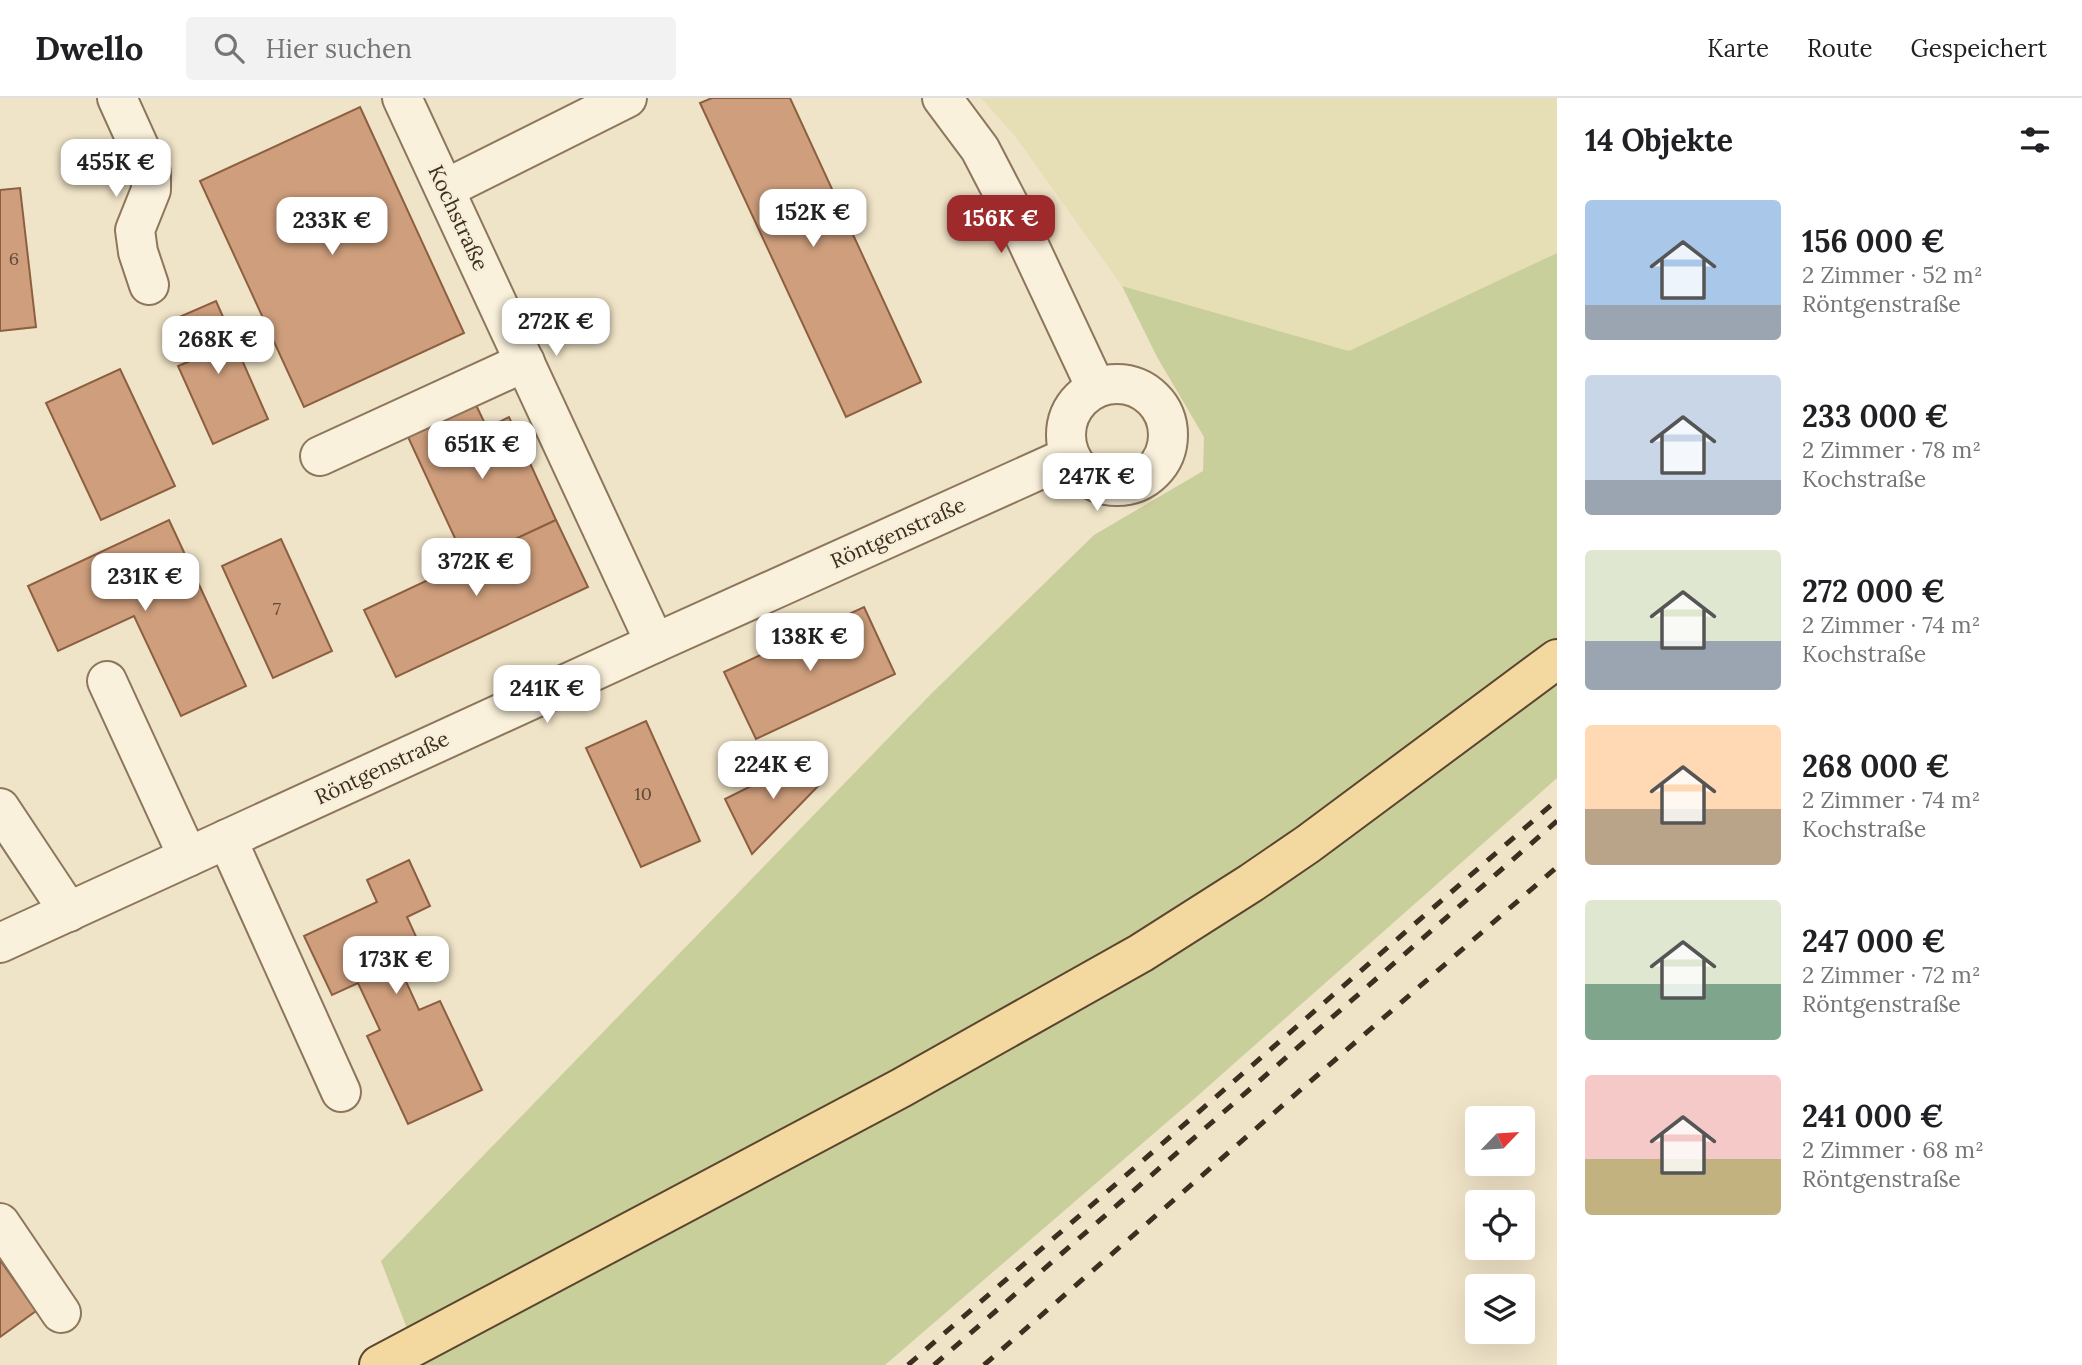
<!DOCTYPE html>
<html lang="de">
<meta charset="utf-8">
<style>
:root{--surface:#fff;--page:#f2f2f2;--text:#202124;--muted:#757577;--line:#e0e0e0;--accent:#9e2a2b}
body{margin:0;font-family:Lora,serif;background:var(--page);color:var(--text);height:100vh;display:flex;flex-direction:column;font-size:26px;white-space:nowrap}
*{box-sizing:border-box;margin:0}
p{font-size:23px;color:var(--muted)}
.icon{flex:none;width:38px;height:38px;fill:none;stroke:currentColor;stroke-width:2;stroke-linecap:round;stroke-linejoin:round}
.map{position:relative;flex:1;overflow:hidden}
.sheet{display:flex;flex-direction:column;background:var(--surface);width:525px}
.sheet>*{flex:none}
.needle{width:46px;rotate:65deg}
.buttons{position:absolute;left:1465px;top:1008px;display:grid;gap:14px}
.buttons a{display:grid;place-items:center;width:70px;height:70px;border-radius:7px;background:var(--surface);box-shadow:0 7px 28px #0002;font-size:35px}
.price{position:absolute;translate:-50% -60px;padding:0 16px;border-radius:14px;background:#fff;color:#222;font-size:23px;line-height:46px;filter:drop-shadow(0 2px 4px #0008)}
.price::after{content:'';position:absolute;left:50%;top:42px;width:21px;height:16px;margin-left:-10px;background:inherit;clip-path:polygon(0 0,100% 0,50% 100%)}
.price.current{background:var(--accent);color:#fff}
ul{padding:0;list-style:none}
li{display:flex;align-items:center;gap:21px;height:175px;padding:0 28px}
li span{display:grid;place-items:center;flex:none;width:196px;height:140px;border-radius:7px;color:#555}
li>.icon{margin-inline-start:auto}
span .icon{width:84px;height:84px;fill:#fffc;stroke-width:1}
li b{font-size:30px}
h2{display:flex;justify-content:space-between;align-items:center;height:84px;padding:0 28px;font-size:30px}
header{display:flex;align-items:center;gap:42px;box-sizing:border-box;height:98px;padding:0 35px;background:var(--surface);border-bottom:2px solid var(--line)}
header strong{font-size:33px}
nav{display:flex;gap:38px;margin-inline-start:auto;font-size:24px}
.search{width:490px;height:63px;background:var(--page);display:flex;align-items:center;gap:18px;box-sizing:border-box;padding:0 24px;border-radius:7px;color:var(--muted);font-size:26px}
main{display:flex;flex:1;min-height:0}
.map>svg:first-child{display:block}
</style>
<header>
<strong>Dwello</strong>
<div class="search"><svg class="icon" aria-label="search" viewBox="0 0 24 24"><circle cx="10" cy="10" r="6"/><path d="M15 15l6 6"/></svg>Hier suchen</div>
<nav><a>Karte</a><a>Route</a><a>Gespeichert</a></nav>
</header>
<main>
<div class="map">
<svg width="1557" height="1267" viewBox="0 0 1557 1267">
<rect width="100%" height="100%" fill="#f0e4c8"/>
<polygon fill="#e6deb5" points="981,0 1557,0 1557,155 1349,253 1122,188 1018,42"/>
<polygon fill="#c9cf9b" points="1557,155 1557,680 1202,994 885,1267 421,1267 381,1163 932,595 1094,437 1203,373 1204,339 1157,259 1122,188 1349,253"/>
<g fill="#cf9f7d" stroke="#8d5f41" stroke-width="2">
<polygon points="712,0 790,0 921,284 846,319 700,5"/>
<polygon points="360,9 464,235 304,309 200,83"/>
<polygon points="20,90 36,229 0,233 0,92"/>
<polygon points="216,203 268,321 213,346 178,268 195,261 177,220"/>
<polygon points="120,271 175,388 101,422 46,305"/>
<polygon points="476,307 487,330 509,319 556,422 466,464 408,339"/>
<polygon points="169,422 246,588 181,618 134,518 58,553 28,488"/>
<polygon points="556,422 588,489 396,579 364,512"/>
<polygon points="281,441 332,553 273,580 222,468"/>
<polygon points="864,509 895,576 756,641 724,574"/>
<polygon points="646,623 700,743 641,769 586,650"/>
<polygon points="814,657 824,682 752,756 725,701"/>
<polygon points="409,762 430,808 407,819 423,854 398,866 419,912 440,903 482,992 408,1026 367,938 380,932 358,885 332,897 304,838 377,804 367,782"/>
<polygon points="0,1162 36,1213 0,1239"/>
</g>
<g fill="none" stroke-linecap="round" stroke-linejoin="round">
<g stroke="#8d765c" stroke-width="42">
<g id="minor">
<polyline points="117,0 151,75 151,92 135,132 138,154 149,187"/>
<polyline points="402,0 655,545"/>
<polyline points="942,0 980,51 1020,128 1096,290"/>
<polyline points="445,91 627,0"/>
<circle cx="1117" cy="337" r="51"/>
<polyline points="320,358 525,264"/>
<polyline points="107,583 188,759"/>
<polyline points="0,710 69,814"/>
<polyline points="227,741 341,994"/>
<polyline points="0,845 655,545 1070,358"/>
<polyline points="0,1125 61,1215"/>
</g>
</g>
<g stroke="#5b4430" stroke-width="42">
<polyline id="major" points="379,1267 901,990 1141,855 1251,785 1308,746 1557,561"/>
</g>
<use href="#minor" stroke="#faf1dc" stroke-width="38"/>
<use href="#major" stroke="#f3d9a0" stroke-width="38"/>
<g stroke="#3d2e20" stroke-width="5" stroke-dasharray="12 12" stroke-linecap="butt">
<polyline points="908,1267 1557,702"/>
<polyline points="934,1267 1557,723"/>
<polyline points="984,1267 1557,769"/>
</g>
</g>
<g text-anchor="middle" stroke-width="5" stroke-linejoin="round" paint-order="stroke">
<g font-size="18" fill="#624a37">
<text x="14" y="167">6</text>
<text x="277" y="517">7</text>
<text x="643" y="702">10</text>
</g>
<g font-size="21" fill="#3d2e20" stroke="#f7eed8">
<text transform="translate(458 120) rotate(65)" y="7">Kochstraße</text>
<text transform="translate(898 435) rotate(-24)" y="7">Röntgenstraße</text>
<text transform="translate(382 670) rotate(-25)" y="7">Röntgenstraße</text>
</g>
</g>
</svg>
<div class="buttons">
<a><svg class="needle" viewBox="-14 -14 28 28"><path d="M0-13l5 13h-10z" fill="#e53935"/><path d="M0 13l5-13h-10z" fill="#757577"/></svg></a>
<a><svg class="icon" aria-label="locate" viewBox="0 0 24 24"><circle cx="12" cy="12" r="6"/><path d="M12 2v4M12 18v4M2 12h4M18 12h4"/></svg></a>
<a><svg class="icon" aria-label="layers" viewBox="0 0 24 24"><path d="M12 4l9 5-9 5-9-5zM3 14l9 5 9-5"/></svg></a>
</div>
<b class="price" style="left:116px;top:101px">455K €</b>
<b class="price" style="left:813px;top:151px">152K €</b>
<b class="price current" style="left:1001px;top:157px">156K €</b>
<b class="price" style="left:332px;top:159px">233K €</b>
<b class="price" style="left:556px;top:260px">272K €</b>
<b class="price" style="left:218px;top:278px">268K €</b>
<b class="price" style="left:482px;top:383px">651K €</b>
<b class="price" style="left:1097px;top:415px">247K €</b>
<b class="price" style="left:476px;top:500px">372K €</b>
<b class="price" style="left:145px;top:515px">231K €</b>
<b class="price" style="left:810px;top:575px">138K €</b>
<b class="price" style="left:547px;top:627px">241K €</b>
<b class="price" style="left:773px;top:703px">224K €</b>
<b class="price" style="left:396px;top:898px">173K €</b>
</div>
<section class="sheet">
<h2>14 Objekte<svg class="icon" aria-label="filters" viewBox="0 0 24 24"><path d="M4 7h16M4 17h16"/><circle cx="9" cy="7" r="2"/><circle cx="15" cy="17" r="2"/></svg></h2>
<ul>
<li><span style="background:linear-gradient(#a9c7e8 75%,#9aa5b1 0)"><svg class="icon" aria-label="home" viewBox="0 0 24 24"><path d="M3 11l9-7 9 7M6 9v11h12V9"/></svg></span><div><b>156 000 €</b><p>2 Zimmer · 52 m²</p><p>Röntgenstraße</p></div></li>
<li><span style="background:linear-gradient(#c9d6e8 75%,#9aa5b1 0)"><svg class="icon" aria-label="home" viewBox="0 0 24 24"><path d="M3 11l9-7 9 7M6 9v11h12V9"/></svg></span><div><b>233 000 €</b><p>2 Zimmer · 78 m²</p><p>Kochstraße</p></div></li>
<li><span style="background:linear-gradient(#dfe7d0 65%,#9aa5b1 0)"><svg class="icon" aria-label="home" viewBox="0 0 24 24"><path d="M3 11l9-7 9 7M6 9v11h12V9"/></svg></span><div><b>272 000 €</b><p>2 Zimmer · 74 m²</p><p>Kochstraße</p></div></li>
<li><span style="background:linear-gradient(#ffd9b3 60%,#b9a48a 0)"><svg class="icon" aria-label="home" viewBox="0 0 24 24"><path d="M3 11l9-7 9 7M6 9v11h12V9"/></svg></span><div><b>268 000 €</b><p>2 Zimmer · 74 m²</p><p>Kochstraße</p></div></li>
<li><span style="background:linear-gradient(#dfe7d0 60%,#7fa58c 0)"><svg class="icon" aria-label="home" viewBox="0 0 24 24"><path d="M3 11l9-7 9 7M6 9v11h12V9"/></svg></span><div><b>247 000 €</b><p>2 Zimmer · 72 m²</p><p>Röntgenstraße</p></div></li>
<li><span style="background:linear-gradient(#f6c9c9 60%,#c2b280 0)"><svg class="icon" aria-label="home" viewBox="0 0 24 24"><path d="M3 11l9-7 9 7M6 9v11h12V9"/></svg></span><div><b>241 000 €</b><p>2 Zimmer · 68 m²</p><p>Röntgenstraße</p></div></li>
</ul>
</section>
</main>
